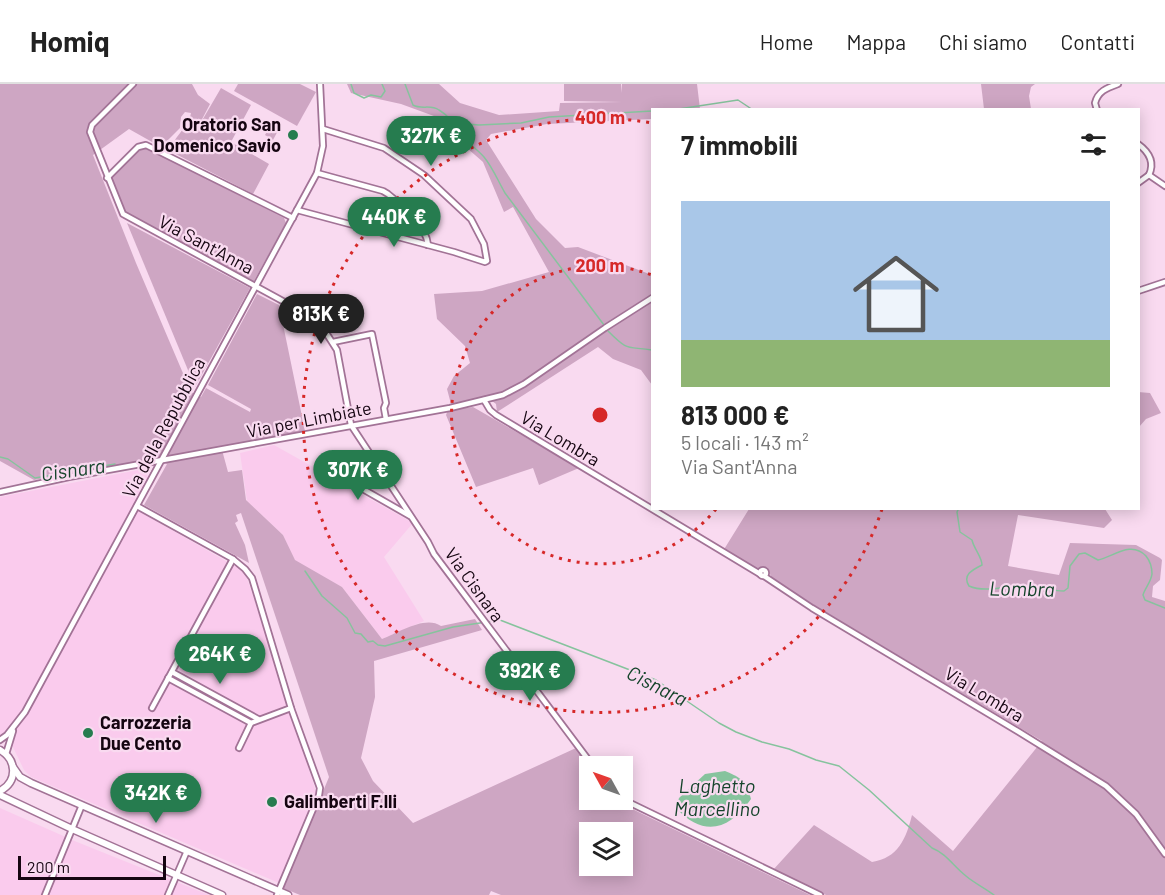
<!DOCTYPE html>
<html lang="it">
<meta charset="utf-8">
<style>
:root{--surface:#fff;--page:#f6f6f6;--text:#222;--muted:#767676;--line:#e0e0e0;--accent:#267c4f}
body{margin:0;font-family:Barlow,sans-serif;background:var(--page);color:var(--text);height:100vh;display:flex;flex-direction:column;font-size:22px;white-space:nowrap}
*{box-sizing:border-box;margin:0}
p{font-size:20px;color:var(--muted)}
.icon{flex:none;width:33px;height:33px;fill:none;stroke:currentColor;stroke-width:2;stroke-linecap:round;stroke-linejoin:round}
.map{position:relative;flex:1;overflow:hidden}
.panel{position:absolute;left:651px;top:24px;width:489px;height:402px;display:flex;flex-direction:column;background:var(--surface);border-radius:0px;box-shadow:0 3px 15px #0003}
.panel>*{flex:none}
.needle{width:39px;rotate:310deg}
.tools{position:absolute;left:579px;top:672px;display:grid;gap:12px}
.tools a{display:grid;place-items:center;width:54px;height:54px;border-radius:0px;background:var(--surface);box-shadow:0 3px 15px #0003;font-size:30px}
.scale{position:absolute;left:18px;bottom:15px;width:148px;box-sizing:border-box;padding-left:6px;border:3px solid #150511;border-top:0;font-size:16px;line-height:21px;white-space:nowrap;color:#150511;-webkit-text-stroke:4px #f9daf0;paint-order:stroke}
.price{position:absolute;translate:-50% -51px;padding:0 14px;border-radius:21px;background:var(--accent);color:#fff;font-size:20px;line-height:39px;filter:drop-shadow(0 2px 3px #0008)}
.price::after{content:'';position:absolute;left:50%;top:36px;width:18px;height:14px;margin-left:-9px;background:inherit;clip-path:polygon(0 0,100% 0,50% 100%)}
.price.on{background:#222;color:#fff}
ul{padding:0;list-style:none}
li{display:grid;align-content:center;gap:12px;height:318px;padding:0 30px}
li+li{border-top:2px solid var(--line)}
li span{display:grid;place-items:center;height:186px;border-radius:0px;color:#555}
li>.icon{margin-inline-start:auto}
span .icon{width:108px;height:108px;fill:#fffc;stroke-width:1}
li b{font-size:26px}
h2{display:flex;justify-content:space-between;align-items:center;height:72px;padding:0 30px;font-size:26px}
header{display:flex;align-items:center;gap:36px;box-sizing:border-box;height:84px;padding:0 30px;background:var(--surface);border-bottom:2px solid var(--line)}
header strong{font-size:28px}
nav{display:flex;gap:33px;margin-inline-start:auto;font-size:21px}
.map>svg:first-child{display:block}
</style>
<header>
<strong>Homiq</strong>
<nav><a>Home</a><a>Mappa</a><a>Chi siamo</a><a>Contatti</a></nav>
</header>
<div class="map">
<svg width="1165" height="811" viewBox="0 0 1165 811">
<rect width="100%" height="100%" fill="#f9daf0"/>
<g fill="#facbed">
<polygon points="274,361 413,439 384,473 424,537 382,555 342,503 295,477 283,451 247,417 240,369"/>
<polygon points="143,385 148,392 137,426 245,488 279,590 316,708 279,799 31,693 24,686 13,663 4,650 0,651 0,413"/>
<polygon points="0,724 77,758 209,811 0,811"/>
</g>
<g fill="#cea6c3" fill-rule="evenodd">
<path d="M0,0H192L198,11L210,20L199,41L218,51L200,40L221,4L251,21L231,58L269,80L253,110L170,67C173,53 189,43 191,29L185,28L181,33L180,44L161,63L129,45L93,71L136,179L191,308L201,313L206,304L250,328L251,325L208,301L257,210L279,221L305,347L222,366L228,388L242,386L246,416L283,451L295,476L342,503L382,555C398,549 425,531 441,542L475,535L482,546L374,577L375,613L361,674L373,697L413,739L576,664L590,682V716H618L626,722L810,811H501L491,807L489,811H300L283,804L329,693L241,429L236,431L238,437L235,439L245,461L249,479L144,421L167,380L157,374L34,396L0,377ZM590,748H622V782H590Z"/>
<polygon points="238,0 300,0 316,8 297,42 234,7"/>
<polygon points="347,0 439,0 460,19 499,31 559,27 560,19 622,18 564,17 564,0 621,0 621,9 622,0 697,0 700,25 652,26 652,35 547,40 491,50 486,56 536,135 565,164 578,163 652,191 652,301 641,286 613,275 598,263 497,328 496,320 487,313 451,320 447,305 454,292 470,279 465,262 437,235 434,210 482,207 549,188 513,123 504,128 483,78 459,57 453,39 401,20 351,9"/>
<polygon points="981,0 1035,0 1031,3 1029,12 1031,25 984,25"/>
<polygon points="274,35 282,39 273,56 265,51"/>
<polygon points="142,63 146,64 284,134 286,139 254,197 251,197 127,131 111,94"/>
<polygon points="127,139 250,204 195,303"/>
<polygon points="1138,308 1150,309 1161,329 1146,335 1139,343"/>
<polygon points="473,323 579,384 539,401 533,384 476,403 446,331 448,326"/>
<path d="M749,425H1105L1112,436L1104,444L1018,431L1008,482L1059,491L1070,459L1136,461L1160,474L1162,476L1160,496L1153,502L1152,513L1165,517V811H826L773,786L814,741L872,778C898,774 906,755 912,731L953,767L1042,657L773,497L767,483L753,485L723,467Z"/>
</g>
<path fill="#86c39d" d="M725,687C742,694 746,697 751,715C729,746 704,754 676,724L679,714L705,690Z"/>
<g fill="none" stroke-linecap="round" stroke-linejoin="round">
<g stroke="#86c39d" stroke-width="1.5">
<polyline points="351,0 354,9 364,14 371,11 381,13 385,7 382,0"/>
<path d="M405,0L413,21C422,26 430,20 439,26C451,33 456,43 464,53C470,61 478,66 484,73C493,84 498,97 505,109L604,241"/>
<polyline points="672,26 738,16 753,26"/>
<polyline points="455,39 479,41 521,39 549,33 652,27"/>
<path d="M608,247C629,268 626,262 652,266"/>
<polyline points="0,373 8,375 35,394 115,380"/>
<path d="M959,424L957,428L960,448L972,456C974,465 982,473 982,481C972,486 962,491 969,502C985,509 1004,502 1021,502C1035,501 1049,507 1064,507L1068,504L1070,482L1079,470L1085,469L1098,476C1113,473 1131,456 1146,472C1150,477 1152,484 1152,490C1151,498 1145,504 1143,511L1145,516L1165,524"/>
<path d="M305,487L322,512L347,534L355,549L361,550L368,558L373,557L378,561L385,562L453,543L500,536L656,596L719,639L736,648L762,658L789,665L816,676L839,682L869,706L932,764C947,770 953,782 966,792C974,799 985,804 994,811"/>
</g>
<g stroke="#a27396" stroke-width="8">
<g id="street">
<polyline points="133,0 92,41 90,48 123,130 301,227 321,241 337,266 351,341 428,458 434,470 593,682"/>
<path d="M1097,26L1095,19C1098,7 1107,4 1118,0"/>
<path d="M1138,60C1149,68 1155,78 1149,91"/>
<path d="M317,89L383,107L388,110C403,122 426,141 428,161"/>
<polyline points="1149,91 1165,102"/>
<polyline points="107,94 138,63 146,61 293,134"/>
<polyline points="1138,99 1149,91"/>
<polyline points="297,126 454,168 485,178 487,177 484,160 471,135 424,91 384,64 323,45"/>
<polyline points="1138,207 1165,198"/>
<polyline points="333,258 372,250 386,319 384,324 386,335"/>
<polyline points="484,316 490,326 496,331 760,490"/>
<polyline points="319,380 410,432"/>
<polyline points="0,408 69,393 450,324 503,311 524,300 605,244 652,214"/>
<polyline points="137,422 233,475 245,485 252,494 291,624 320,704 319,711 277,811"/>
<circle cx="763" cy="489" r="3"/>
<polyline points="764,492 812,524 1019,648 1106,702 1136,730 1165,770"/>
<polyline points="172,588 258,635"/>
<polyline points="168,594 251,639"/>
<polyline points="152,624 233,475"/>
<polyline points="0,656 7,651 25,628 317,89 323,62 320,0"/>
<polyline points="239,664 251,639 291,624"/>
<polyline points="6,670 13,647"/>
<polyline points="622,715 820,811"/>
<polyline points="45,811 82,721"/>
<polyline points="168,811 187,767"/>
</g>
</g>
<g stroke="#a27396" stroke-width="9">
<g id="secondary">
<path d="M0,666C17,676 18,697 0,707"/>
<polyline points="13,683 20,693 31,699 288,811"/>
<polyline points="0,711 72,745 222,811"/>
</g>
</g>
<use href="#street" stroke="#fff" stroke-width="4.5"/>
<use href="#secondary" stroke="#fff" stroke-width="6"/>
</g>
<g fill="none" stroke="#d62828" stroke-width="3" stroke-dasharray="3 6">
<path d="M716 425A149 149 0 1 1 652 191"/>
<path d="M882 425A297 297 0 1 1 652 39"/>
</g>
<g fill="#267c4f" stroke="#f9daf0" stroke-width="2">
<circle cx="293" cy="51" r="6"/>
<circle cx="88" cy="649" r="6"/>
<circle cx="272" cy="718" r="6"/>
</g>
<g text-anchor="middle" stroke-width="4.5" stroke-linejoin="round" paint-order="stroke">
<g font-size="18" font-weight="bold" fill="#150511" stroke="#f9daf0" text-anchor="start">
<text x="281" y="47" text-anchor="end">Oratorio San<tspan x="281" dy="21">Domenico Savio</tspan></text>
<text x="100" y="645">Carrozzeria<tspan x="100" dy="21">Due Cento</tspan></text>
<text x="284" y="724">Galimberti F.lli</text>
</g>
<g font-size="18" fill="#150511" stroke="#f9daf0">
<text transform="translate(206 161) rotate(28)" y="6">Via Sant'Anna</text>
<text transform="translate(309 336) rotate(-11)" y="6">Via per Limbiate</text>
<text transform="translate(164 344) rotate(-62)" y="6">Via della Repubblica</text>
<text transform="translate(560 355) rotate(31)" y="6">Via Lombra</text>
<text transform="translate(474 501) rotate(54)" y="6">Via Cisnara</text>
<text transform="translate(984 611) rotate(31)" y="6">Via Lombra</text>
</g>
<g font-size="20" font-style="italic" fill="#15442b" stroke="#f9daf0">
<text transform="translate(73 386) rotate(-8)" y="7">Cisnara</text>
<text transform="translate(1022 505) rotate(1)" y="7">Lombra</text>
<text transform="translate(657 602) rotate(27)" y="7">Cisnara</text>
<text x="717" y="709">Laghetto<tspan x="717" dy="23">Marcellino</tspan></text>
</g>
</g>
<circle cx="600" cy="331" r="9" fill="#d62828" stroke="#f9daf0" stroke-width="3"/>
<g font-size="18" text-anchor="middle" font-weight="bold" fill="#d62828" stroke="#f9daf0" stroke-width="4.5" stroke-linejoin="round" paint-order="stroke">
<text x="600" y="40">400 m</text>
<text x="600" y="188">200 m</text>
</g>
</svg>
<div class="tools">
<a><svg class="needle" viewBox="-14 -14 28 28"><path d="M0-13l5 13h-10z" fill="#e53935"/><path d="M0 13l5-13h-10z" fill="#767676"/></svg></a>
<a><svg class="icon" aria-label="layers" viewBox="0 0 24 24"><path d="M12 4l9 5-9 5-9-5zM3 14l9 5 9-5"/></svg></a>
</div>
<div class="scale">200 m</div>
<b class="price" style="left:431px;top:83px">327K €</b>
<b class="price" style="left:394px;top:164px">440K €</b>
<b class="price on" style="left:321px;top:261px">813K €</b>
<b class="price" style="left:358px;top:417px">307K €</b>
<b class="price" style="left:220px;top:601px">264K €</b>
<b class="price" style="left:530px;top:618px">392K €</b>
<b class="price" style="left:156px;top:740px">342K €</b>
<section class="panel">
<h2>7 immobili<svg class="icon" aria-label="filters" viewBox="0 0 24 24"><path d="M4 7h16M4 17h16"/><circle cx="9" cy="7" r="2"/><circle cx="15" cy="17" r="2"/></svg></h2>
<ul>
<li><span style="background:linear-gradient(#a9c7e8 75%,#8fb573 0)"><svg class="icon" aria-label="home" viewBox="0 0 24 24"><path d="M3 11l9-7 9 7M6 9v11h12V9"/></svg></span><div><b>813 000 €</b><p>5 locali · 143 m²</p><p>Via Sant'Anna</p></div></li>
</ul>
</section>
</div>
